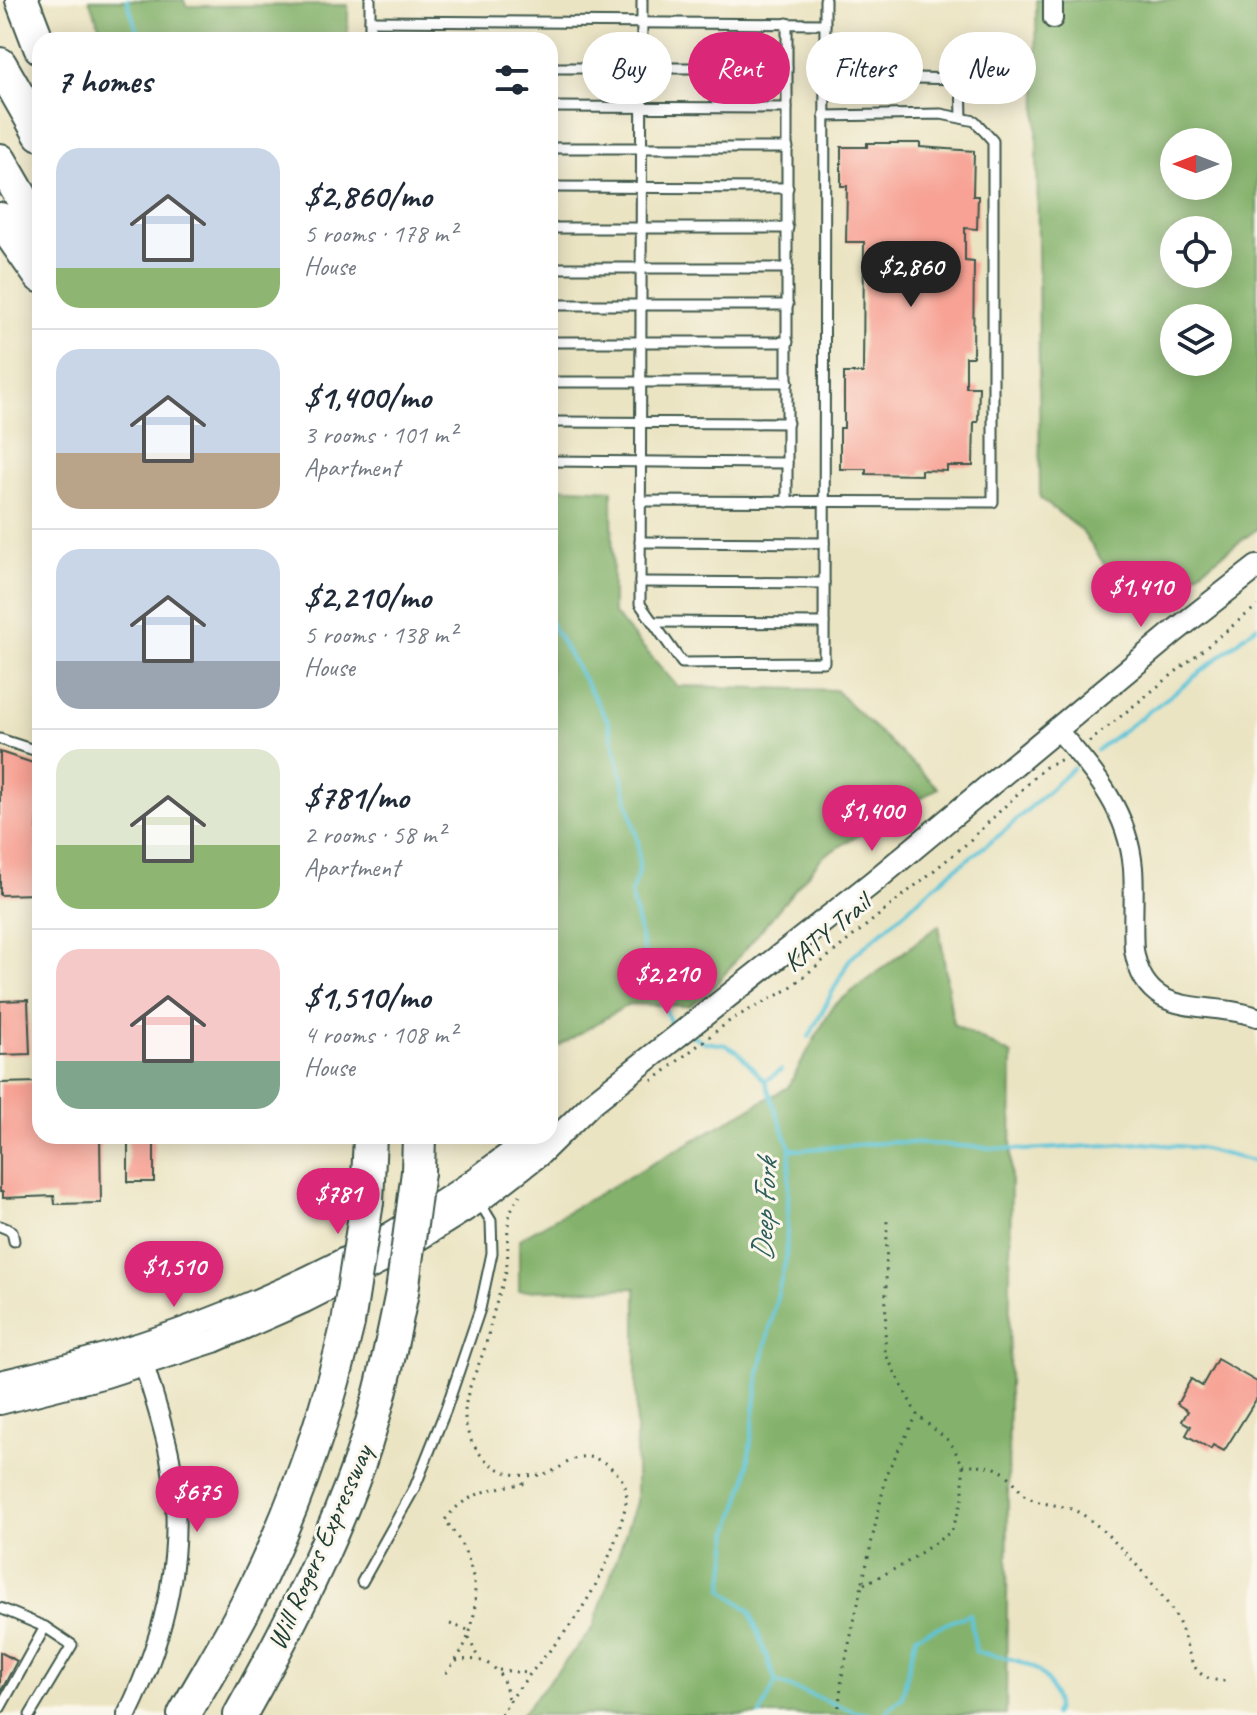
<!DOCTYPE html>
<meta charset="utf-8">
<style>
:root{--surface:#fff;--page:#f6f6f7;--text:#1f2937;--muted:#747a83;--line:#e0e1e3;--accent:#db2777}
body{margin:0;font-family:Caveat,sans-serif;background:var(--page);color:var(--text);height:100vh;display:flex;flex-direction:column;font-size:30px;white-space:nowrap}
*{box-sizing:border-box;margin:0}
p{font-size:26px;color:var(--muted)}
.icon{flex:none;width:44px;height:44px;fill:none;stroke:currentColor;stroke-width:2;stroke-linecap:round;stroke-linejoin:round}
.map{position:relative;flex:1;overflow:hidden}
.side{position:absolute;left:32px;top:32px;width:526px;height:1112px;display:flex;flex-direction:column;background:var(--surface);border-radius:24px;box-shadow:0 4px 20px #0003}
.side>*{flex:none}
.top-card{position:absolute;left:582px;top:32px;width:554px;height:72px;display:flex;gap:16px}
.needle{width:52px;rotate:270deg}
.buttons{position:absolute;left:1160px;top:128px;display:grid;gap:16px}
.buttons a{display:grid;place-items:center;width:72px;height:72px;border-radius:50%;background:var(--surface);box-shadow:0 4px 20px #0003;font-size:40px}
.price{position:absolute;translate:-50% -68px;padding:0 18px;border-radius:28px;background:var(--accent);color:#fff;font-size:26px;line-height:52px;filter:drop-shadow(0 2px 4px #0008)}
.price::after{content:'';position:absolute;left:50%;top:48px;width:24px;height:18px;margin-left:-12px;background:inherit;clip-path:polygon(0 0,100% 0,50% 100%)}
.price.current{background:#222;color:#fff}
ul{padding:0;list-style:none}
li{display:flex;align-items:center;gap:24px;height:200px;padding:0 24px}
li+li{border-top:2px solid var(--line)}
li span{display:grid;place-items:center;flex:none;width:224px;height:160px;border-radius:24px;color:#555}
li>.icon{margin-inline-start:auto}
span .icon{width:96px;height:96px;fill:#fffc;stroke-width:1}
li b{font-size:34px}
h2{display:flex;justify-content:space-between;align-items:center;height:96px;padding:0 24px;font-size:34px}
.chip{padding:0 28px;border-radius:36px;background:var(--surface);box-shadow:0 4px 20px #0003;font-size:28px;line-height:72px}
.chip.current{background:var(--accent);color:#fff}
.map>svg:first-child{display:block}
</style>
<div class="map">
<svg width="1257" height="1715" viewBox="0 0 1257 1715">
<rect width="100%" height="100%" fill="#fbf7ec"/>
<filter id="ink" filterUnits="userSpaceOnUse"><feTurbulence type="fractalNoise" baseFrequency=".0125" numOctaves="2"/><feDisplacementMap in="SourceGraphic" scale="16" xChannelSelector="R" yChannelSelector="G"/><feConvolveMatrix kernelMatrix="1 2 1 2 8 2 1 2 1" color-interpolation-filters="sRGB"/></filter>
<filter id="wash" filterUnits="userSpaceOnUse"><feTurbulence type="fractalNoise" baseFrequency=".006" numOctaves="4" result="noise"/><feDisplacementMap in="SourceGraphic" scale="32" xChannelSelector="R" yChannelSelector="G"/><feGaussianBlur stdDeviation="1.8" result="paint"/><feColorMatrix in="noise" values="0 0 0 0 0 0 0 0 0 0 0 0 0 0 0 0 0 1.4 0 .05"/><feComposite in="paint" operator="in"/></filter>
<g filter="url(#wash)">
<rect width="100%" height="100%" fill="#ebe4c3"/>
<g fill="#84b26c" stroke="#527850" stroke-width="2" fill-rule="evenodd">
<polygon points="89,0 184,0 186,6 348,5 348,40 105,40"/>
<path d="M1036,0H1257V529L1174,590L1153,596L1115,580L1081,530L1040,498ZM1174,142H1218V186H1174ZM1174,230H1218V274H1174ZM1174,318H1218V362H1174Z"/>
<polygon points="550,487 612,490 613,613 677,686 835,690 938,788 822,857 708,994 689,1006 629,1004 552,1050 550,1045"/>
<polygon points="939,925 953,1024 1012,1055 1006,1715 521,1715 593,1628 636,1502 636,1288 519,1291 519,1239 788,1087 833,1006"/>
</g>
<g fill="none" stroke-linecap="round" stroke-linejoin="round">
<g stroke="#5dc5d9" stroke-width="4">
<polyline points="127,0 140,40"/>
<polyline points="550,622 608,721 638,842 639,871 631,894 644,951 670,1022 679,1027"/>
<polyline points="1097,750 1182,687 1257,626"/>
<polyline points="690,1034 704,1042 726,1045 738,1052 765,1081 790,1148 786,1259 759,1374 746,1481 730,1530 723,1590 750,1611 776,1682"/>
<polyline points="809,1037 849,960 948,874 1001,834 1073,768"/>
<polyline points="765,1081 781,1070"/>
<polyline points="790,1148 797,1150 892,1142 1026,1150 1142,1143 1199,1148 1257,1162"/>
<polyline points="776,1682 856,1712 874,1715"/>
<polyline points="760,1715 776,1682"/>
<path d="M883,1715L902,1697L916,1636L970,1614L976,1652C1004,1658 1041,1659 1052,1691C1055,1700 1058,1705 1054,1715"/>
</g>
</g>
<g id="blocks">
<g fill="#f7a294">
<polygon points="867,143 920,143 920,147 974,151 973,196 978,196 977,229 965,228 965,261 974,262 973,357 966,357 966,387 979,387 978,422 974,422 973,466 947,466 947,471 921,470 921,475 866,474 866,469 840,469 840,428 844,428 844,373 863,373 864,242 846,242 847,186 841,186 841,147 867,147"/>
<polygon points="0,752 39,765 36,894 0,895"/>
<polygon points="28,1000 30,1054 0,1055 0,1001"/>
<polygon points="40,1082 40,1136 100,1136 101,1203 55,1204 54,1196 3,1198 3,1192 0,1192 0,1083"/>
<rect x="128" y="1136" width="26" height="46"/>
<polygon points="1217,1359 1257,1382 1257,1398 1224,1451 1213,1445 1211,1449 1186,1435 1191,1426 1182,1421 1188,1411 1177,1404 1191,1379 1202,1386"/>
<polygon points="0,1652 17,1661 0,1693"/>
</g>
</g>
</g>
<g filter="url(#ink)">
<use href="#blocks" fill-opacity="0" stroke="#3e5649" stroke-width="2"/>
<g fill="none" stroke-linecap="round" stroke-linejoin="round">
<g stroke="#3e5649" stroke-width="13">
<g id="service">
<polyline points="642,0 640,604 682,663 824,662 825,0"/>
<polyline points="370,21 825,24"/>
<polyline points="787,23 787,502"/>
<polyline points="370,40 370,0"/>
<polyline points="550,68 787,68"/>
<polyline points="825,76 961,79 962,118"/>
<polyline points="550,107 787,108"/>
<polyline points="550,148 788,148"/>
<polyline points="550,187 788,188"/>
<polyline points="550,228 788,228"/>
<polyline points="550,268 788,268"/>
<polyline points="550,305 788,305"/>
<polyline points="550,342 788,342"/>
<polyline points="550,382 788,382"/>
<polyline points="550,422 788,423"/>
<polyline points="550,461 787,463"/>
<polyline points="640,501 993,502 993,141 975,121 941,114 824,116"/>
<polyline points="640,542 824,543"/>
<polyline points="640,582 824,583"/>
<polyline points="654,622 824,623"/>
<polyline points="0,739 40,752"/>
<polyline points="0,1226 12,1231 14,1241"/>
<polyline points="362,1582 415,1487 446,1409 480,1309 492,1253 491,1221 480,1203"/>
<polyline points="0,1608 45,1627 0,1708"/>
<polyline points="30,1715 72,1645 45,1627"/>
</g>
</g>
<g stroke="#3e5649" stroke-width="22">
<g id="minor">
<polyline points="1053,19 1053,0"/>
<path d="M1056,728C1093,771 1128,809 1133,868C1135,895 1132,922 1134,950C1146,1023 1207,999 1257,1017"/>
<path d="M127,1715C167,1633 186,1549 170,1458C163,1422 150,1386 140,1351"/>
</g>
</g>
<g stroke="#3e5649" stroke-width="26">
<g id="tertiary">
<path d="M0,1382C134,1352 265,1306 385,1237C412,1221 440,1203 467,1185C490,1169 512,1150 536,1136"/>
<polyline points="0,1403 106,1376 214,1341 305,1301 382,1262 478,1202 539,1155 591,1104 872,883 1175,631 1257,567"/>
</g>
</g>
<g stroke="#3e5649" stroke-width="36">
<g id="motorway">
<polyline points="22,0 40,47"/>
<polyline points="0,64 40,134"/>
<polyline points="0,160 40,229"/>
<polyline points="0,219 40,276"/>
<polyline points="418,1172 419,1136"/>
<polyline points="367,1202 370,1136"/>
<path d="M184,1715C206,1676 230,1638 250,1598C294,1511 326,1417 348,1323"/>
<path d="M240,1715C281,1642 320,1566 350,1488C375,1425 389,1358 402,1292"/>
</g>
</g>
<g stroke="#3e5649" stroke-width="3" stroke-dasharray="2 6" stroke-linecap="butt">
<polyline points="1089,742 1257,606"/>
<polyline points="652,1081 732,1019 787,990 964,846 1040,772 1048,765 1063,759"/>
<path d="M963,1465C984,1465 998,1464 1013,1481C1018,1487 1022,1495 1029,1498C1044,1506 1062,1504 1076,1511C1102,1522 1162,1591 1176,1617C1193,1647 1183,1681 1227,1681"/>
<polyline points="864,1584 903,1565 952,1531 963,1497 963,1465 950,1442 917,1415"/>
<polyline points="450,1624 471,1631"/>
<polyline points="469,1638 479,1660"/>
<path d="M456,1661C488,1654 506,1671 508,1702"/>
<polyline points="499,1670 527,1673"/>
<path d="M446,1673C486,1627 484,1567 445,1520C464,1494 491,1488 523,1484V1478"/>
<path d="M501,1715C517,1688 536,1667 556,1643C585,1609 607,1569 620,1526C623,1515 628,1502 626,1490C623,1473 599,1454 581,1457C573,1458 565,1464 559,1468C542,1477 524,1478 506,1472C483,1464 466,1441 465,1417C464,1394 476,1373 483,1353C488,1339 490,1325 494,1311C498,1296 505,1281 507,1264C510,1239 502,1217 520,1195"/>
<polyline points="838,1715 842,1676 887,1472 917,1415 885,1353 887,1219"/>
</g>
<use href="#service" stroke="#fff" stroke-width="9"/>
<use href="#minor" stroke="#fff" stroke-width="18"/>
<use href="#tertiary" stroke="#fff" stroke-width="22"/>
<use href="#motorway" stroke="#fff" stroke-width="32"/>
<g stroke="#3e5649" stroke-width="36" stroke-linecap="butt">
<g id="motorway-bridge">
<polyline points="402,1292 418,1172"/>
<polyline points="348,1323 367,1202"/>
</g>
</g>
<use href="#motorway-bridge" stroke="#fff" stroke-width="32"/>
</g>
</g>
<g text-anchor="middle" stroke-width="6" stroke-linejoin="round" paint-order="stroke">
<g font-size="28" fill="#1f3d34" stroke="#fbf7ec">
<text transform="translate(826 932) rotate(-40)" y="10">KATY Trail</text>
<text transform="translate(319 1547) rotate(-66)" y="10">Will Rogers Expressway</text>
</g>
<g font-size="30" font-style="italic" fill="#2e5f5d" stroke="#fbf7ec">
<text transform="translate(764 1210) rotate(-87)" y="10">Deep Fork</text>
</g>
</g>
</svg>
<div class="buttons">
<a><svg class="needle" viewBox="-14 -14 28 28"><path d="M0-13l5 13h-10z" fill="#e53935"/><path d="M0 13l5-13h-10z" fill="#747a83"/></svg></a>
<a><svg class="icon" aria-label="locate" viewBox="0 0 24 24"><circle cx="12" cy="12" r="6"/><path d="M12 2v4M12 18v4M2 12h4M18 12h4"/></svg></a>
<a><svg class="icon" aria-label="layers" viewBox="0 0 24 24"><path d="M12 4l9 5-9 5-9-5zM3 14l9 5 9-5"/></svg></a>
</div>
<b class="price current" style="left:911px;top:309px">$2,860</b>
<b class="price" style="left:1141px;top:629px">$1,410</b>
<b class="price" style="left:872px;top:853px">$1,400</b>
<b class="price" style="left:667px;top:1016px">$2,210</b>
<b class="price" style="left:338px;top:1236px">$781</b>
<b class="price" style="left:174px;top:1309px">$1,510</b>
<b class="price" style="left:197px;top:1534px">$675</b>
<div class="top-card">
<a class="chip">Buy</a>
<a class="chip current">Rent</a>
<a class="chip">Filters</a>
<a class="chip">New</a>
</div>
<section class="side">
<h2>7 homes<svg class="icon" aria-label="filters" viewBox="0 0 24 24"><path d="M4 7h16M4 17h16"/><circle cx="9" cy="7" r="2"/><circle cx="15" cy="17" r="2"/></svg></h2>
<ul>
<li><span style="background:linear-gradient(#c9d6e8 75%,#8fb573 0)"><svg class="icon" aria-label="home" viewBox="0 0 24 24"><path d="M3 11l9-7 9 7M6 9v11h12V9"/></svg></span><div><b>$2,860/mo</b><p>5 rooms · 178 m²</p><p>House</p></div></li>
<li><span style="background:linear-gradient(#c9d6e8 65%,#b9a48a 0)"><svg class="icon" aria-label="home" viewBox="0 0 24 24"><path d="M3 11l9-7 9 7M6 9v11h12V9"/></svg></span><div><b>$1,400/mo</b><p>3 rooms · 101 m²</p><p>Apartment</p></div></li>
<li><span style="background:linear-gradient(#c9d6e8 70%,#9aa5b1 0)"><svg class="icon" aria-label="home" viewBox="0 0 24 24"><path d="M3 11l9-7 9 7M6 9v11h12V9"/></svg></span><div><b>$2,210/mo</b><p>5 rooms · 138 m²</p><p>House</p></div></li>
<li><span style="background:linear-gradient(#dfe7d0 60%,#8fb573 0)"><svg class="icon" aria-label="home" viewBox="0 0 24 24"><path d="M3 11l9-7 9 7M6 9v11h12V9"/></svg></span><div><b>$781/mo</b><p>2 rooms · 58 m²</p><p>Apartment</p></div></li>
<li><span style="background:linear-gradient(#f6c9c9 70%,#7fa58c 0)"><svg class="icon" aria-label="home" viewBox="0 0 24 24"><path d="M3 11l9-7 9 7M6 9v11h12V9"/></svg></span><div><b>$1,510/mo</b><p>4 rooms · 108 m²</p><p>House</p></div></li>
</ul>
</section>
</div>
